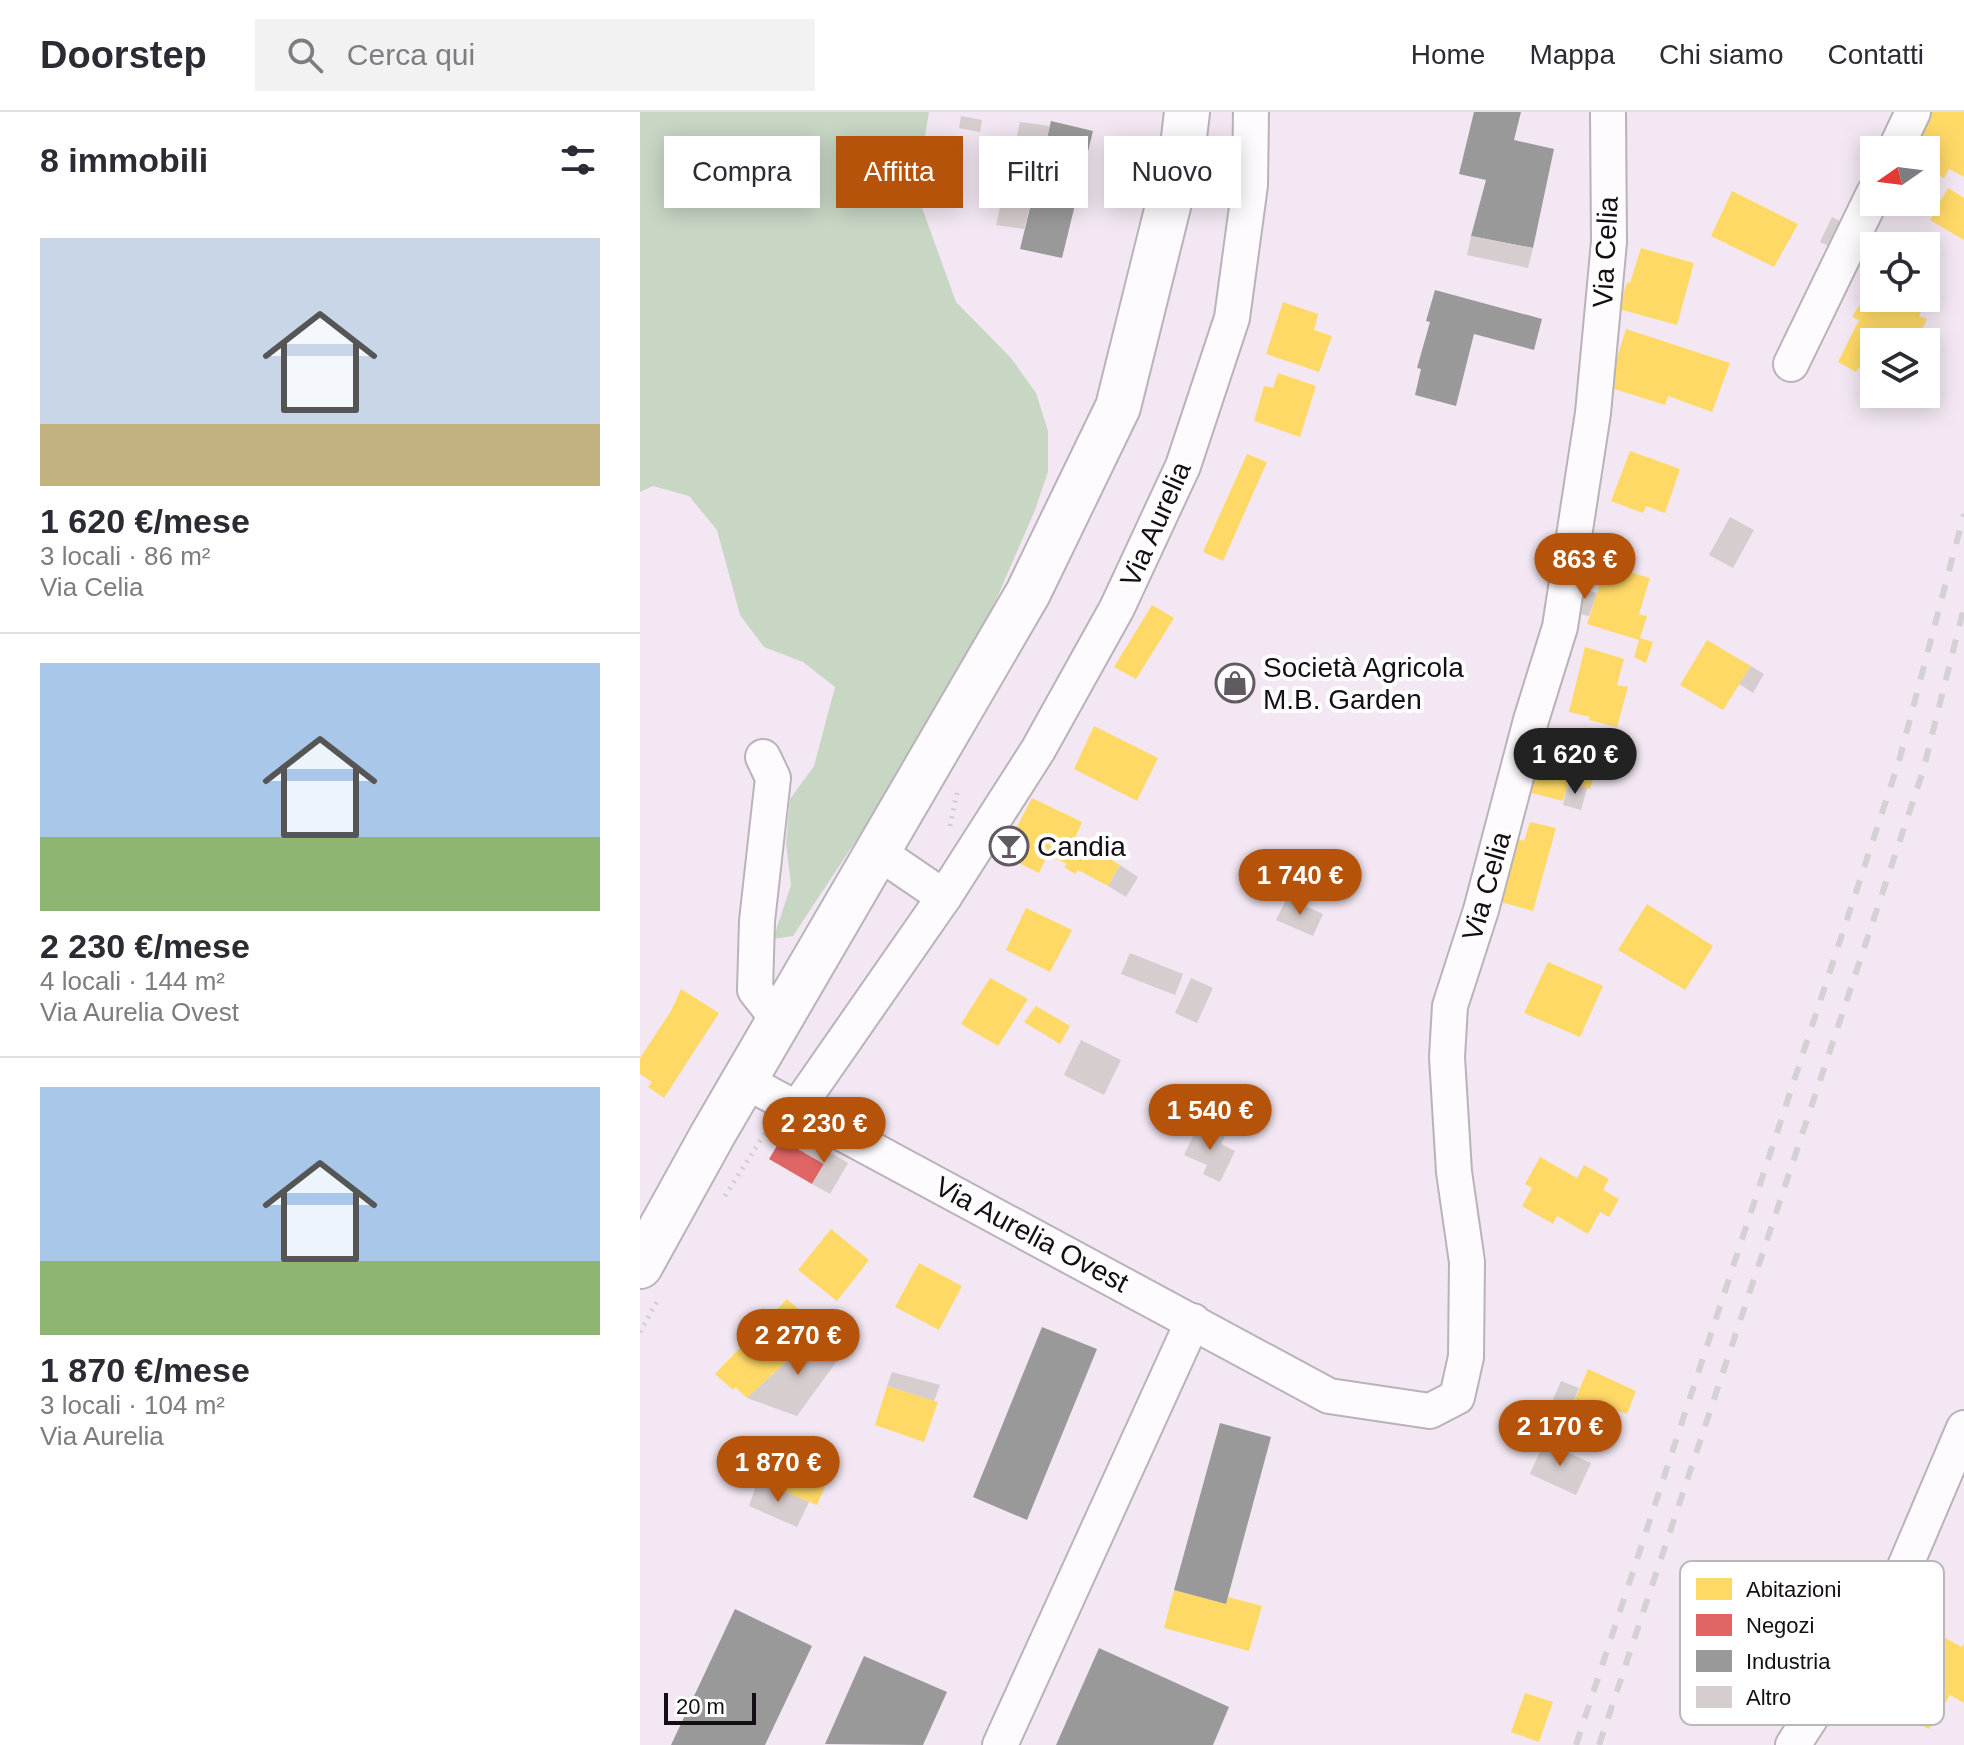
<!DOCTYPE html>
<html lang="it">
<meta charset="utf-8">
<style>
:root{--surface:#fff;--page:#f2f2f3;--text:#2b2b33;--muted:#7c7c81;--line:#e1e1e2;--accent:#b45309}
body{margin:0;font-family:Helvetica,sans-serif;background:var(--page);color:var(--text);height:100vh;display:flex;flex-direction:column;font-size:30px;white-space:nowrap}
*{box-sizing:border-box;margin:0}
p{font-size:26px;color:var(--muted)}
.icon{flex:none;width:44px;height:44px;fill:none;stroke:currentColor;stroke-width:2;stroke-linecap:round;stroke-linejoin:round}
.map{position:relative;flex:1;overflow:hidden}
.panel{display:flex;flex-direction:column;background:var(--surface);width:640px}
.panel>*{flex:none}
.banner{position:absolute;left:24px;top:24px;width:760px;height:72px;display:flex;gap:16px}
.needle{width:52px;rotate:256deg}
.controls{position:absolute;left:1220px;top:24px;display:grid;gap:16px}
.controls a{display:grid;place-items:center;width:80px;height:80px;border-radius:0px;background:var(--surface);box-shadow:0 4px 20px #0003;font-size:40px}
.scale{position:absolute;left:24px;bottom:20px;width:92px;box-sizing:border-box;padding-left:8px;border:4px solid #150e15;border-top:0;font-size:22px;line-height:28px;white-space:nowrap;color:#150e15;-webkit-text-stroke:6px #fff;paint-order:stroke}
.price{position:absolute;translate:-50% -68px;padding:0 18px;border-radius:28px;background:var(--accent);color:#fff;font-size:26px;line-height:52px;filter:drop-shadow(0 2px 4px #0008)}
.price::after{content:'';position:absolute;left:50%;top:48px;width:24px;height:18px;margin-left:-12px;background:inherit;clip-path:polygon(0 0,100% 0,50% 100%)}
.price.selected{background:#222;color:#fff}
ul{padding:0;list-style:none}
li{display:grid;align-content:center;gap:16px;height:424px;padding:0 40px}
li+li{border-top:2px solid var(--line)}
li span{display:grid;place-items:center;height:248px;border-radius:0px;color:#555}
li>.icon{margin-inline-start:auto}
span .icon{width:144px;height:144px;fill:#fffc;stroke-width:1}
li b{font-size:34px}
h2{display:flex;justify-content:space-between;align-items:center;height:96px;padding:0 40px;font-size:34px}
.chip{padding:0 28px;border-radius:0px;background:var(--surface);box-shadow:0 4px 20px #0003;font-size:28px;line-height:72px}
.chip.selected{background:var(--accent);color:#fff}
header{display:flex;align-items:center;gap:48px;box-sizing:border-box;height:112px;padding:0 40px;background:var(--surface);border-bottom:2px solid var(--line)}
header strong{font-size:38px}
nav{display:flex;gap:44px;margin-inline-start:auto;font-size:28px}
.search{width:560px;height:72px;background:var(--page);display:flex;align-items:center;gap:20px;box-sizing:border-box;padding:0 28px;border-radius:0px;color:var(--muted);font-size:30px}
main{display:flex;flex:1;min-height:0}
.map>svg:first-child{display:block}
</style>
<header>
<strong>Doorstep</strong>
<div class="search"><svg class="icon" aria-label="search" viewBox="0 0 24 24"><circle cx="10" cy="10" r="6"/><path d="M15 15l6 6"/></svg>Cerca qui</div>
<nav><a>Home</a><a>Mappa</a><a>Chi siamo</a><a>Contatti</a></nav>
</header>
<main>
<section class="panel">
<h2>8 immobili<svg class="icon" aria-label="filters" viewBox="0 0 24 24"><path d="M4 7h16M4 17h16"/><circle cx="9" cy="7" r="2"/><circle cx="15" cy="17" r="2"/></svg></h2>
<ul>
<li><span style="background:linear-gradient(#c9d6e8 75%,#c2b280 0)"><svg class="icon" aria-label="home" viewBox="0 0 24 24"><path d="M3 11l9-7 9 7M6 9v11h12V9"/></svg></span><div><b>1 620 €/mese</b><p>3 locali · 86 m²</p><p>Via Celia</p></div></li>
<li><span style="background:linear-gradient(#a9c7e8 70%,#8fb573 0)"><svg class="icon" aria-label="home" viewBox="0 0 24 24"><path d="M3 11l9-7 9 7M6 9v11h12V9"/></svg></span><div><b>2 230 €/mese</b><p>4 locali · 144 m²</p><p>Via Aurelia Ovest</p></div></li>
<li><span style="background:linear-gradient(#a9c7e8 70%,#8fb573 0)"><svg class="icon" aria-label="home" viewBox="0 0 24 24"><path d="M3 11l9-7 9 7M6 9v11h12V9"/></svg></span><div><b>1 870 €/mese</b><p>3 locali · 104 m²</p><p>Via Aurelia</p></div></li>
</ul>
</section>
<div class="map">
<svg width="1324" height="1633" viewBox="0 0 1324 1633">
<rect width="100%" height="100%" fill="#f2e7f2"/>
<polygon fill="#c8d6c4" points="0,0 289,0 276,79 316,190 371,246 396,281 408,319 408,360 395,398 340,525 242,689 153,824 133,827 151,773 146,731 150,687 174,654 195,575 163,550 124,535 100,503 77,418 49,384 13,374 0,380"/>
<g fill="#ffd966">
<polygon points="1287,0 1324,0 1324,65 1309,57 1304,66 1286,57 1286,38 1267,38"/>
<polygon points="1308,76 1324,86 1324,128 1290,108"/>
<polygon points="1092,79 1158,112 1134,155 1071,124"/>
<polygon points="1001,136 1054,151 1037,213 979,197 987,170 990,171"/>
<polygon points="1234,181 1234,186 1259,186 1282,197 1279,204 1287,207 1276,230 1234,230 1234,264 1218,256 1216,260 1198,250 1219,208 1212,205 1224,186 1230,189"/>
<polygon points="643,190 678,202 674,218 692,224 679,260 626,242"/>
<polygon points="986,217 1090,251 1072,300 1028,284 1025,293 968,275"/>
<polygon points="638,261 676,274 660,325 614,309 624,274 633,276"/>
<polygon points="990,339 1040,357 1025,401 1006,394 1003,401 971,389"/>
<polygon points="607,342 627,350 583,449 563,440"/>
<polygon points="966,453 1010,466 999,502 1007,504 1000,526 1013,530 1006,551 994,545 999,528 947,512"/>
<polygon points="512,493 534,506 496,567 474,555"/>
<polygon points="1067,528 1111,554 1083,598 1040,573"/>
<polygon points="945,535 984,547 977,573 988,575 977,615 949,608 950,605 929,600"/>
<polygon points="454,614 518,646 497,689 434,657"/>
<polygon points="901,617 914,621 913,625 940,632 934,655 955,660 950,677 928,670 923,689 884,679"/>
<polygon points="392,686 442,710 435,726 480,753 468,774 438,758 435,762 424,755 427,752 408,742 399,761 362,743"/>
<polygon points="890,710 916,716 893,799 857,789 875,726 884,729"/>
<polygon points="1007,792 1073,834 1045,878 978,838"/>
<polygon points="386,796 432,818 410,860 366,838"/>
<polygon points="908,850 963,874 940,925 884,901"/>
<polygon points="350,866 388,887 358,934 321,912"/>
<polygon points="41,877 79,901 24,986 8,975 12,970 0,962 0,946 31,899"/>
<polygon points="396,894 430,914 420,932 384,910"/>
<polygon points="900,1045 937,1066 944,1053 969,1067 963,1078 979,1087 969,1105 960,1100 948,1122 917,1104 913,1112 882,1094 892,1076 885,1072"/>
<polygon points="191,1117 229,1148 197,1189 158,1158"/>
<polygon points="279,1151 322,1174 299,1218 255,1195"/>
<polygon points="147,1187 176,1213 154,1235 157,1240 107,1286 95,1275 93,1278 75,1262"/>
<polygon points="948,1257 996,1279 987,1302 973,1297 970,1305 967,1304 958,1324 926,1309"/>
<polygon points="247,1274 298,1290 284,1330 235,1313"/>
<polygon points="163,1336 196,1348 177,1393 145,1380"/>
<polygon points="534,1478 586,1492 588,1485 622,1494 609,1539 524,1516"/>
<polygon points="1292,1519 1322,1535 1324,1531 1324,1591 1310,1583 1289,1617 1257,1600 1277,1564 1269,1559"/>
<polygon points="885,1581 913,1590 899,1630 871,1620"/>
</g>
<polygon fill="#e06666" points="141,1027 184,1052 172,1072 129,1047"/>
<g fill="#999">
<polygon points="834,0 881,0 874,28 914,37 893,136 831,124 846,68 819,62"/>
<polygon points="411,9 453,19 422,146 380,137"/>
<polygon points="795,178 902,207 894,238 834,222 816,294 775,283 781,257 777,256 790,210 786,209"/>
<polygon points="402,1215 457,1237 387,1408 333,1385"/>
<polygon points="580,1311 631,1325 586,1492 534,1478"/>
<polygon points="95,1497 172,1534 125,1633 31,1633"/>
<polygon points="459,1536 589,1595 573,1633 416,1633"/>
<polygon points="224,1544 307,1580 283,1633 185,1632"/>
</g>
<g fill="#d6cdcf">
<polygon points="321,4 342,8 340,20 319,16"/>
<polygon points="380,10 410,14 384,117 356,113"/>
<polygon points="1192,105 1211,115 1199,139 1180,130"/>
<polygon points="831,124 893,136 888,156 827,143"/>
<polygon points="1090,405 1114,418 1093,456 1069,443"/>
<polygon points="937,474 957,481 949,504 935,501"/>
<polygon points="1111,554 1124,562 1113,581 1099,572"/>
<polygon points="928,670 947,676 941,698 923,693"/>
<polygon points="480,753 498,765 486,785 468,774"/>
<polygon points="647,786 683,802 673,824 636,808"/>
<polygon points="490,841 543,862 535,883 481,862"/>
<polygon points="551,866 573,876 557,911 535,901"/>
<polygon points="441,928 481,948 464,983 424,963"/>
<polygon points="559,1012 585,1024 581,1032 595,1039 580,1070 563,1062 567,1053 544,1043"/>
<polygon points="162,1024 208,1051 190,1082 172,1072 184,1052 155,1035"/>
<polygon points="167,1222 202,1242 157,1304 107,1286 157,1240 154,1235"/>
<polygon points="252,1260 300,1273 294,1289 247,1274"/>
<polygon points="921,1269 939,1276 930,1298 912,1290"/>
<polygon points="904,1330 951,1351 936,1383 890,1362"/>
<polygon points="118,1368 169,1390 157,1415 109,1394"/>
</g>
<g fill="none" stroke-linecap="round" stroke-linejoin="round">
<g stroke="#bab2ba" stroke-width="38">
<g id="minor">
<polyline points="1255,38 1273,0"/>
<polyline points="1151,252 1234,81"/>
<polyline points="123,645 133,666 117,809 115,878 140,910"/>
<polyline points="238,740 304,785"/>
<polyline points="105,969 689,1284 790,1299 817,1285 826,1245 827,1150 814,1060 807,945 810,894 841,798 891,608 920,515 953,301 969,130 968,0"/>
<polyline points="158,995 304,785 398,638 477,496 543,354 592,206 610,73 611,0"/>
<polyline points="360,1633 553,1209"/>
<polyline points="1153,1633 1258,1471 1324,1316"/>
</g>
</g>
<g stroke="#bab2ba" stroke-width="48">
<polyline id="major" points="0,1154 73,1022 388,481 478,295 543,34 547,0"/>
</g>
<g stroke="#d0cdd0" stroke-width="5" stroke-dasharray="2 6" stroke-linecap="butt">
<polyline points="310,714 317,681"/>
<polyline points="85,1084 129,1015"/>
<polyline points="0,1220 19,1186"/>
</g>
<use href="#minor" stroke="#fdfbfd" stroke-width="34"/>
<use href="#major" stroke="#fdfbfd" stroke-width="44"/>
<g stroke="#d3d1d3" stroke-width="6" stroke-dasharray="14 14" stroke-linecap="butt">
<polyline points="936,1633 1259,649 1324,402"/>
<polyline points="959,1633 1283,659 1324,495"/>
</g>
</g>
<defs>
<g id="shop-ring" transform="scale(2)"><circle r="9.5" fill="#fff" stroke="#625a62" stroke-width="1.5"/><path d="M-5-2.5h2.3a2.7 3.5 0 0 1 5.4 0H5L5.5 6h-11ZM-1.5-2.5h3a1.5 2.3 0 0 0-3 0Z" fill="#625a62"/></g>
<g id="bar-ring" transform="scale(2)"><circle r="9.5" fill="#fff" stroke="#625a62" stroke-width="1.5"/><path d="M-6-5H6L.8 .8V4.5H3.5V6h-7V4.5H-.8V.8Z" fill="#625a62"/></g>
</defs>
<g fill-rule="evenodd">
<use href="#shop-ring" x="595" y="571"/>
<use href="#bar-ring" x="369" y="734"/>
</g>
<g text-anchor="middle" stroke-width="8" stroke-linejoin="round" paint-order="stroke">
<g font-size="28" fill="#150e15" stroke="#fff">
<text transform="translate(965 140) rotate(-87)" y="10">Via Celia</text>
<text transform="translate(515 412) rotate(-66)" y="10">Via Aurelia</text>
<text transform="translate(846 774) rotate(-74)" y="10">Via Celia</text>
<text transform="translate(392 1122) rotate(28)" y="10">Via Aurelia Ovest</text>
</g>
<g font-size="28" fill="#150e15" stroke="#fff" text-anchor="start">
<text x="623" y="565">Società Agricola<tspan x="623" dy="32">M.B. Garden</tspan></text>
<text x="397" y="744">Candia</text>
</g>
</g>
<rect x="1040" y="1449" width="264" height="164" rx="12" fill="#fff" stroke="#b9b7b9" stroke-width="2"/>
<rect x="1056" y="1466" width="36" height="22" fill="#ffd966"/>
<rect x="1056" y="1502" width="36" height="22" fill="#e06666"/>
<rect x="1056" y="1538" width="36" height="22" fill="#999"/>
<rect x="1056" y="1574" width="36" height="22" fill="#d6cdcf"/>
<g font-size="22" fill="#150e15">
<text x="1106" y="1485">Abitazioni</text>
<text x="1106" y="1521">Negozi</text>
<text x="1106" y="1557">Industria</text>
<text x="1106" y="1593">Altro</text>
</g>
</svg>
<div class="controls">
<a><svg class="needle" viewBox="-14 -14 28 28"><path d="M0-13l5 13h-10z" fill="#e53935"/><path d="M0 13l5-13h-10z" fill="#7c7c81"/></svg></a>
<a><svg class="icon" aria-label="locate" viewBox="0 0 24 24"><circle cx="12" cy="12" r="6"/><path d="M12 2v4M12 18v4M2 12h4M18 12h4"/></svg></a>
<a><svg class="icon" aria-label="layers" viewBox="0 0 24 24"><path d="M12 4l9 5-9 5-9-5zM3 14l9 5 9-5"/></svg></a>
</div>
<div class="scale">20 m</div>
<b class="price" style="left:945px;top:489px">863 €</b>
<b class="price selected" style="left:935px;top:684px">1 620 €</b>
<b class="price" style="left:660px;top:805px">1 740 €</b>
<b class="price" style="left:570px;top:1040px">1 540 €</b>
<b class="price" style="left:184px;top:1053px">2 230 €</b>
<b class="price" style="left:158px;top:1265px">2 270 €</b>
<b class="price" style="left:920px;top:1356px">2 170 €</b>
<b class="price" style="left:138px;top:1392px">1 870 €</b>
<div class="banner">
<a class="chip">Compra</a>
<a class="chip selected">Affitta</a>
<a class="chip">Filtri</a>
<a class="chip">Nuovo</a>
</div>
</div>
</main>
